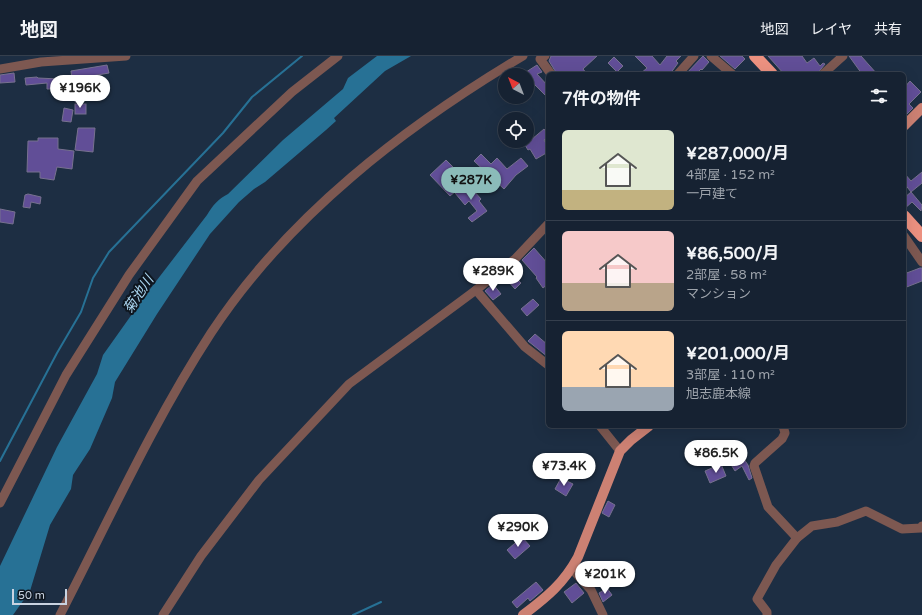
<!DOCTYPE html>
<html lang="ja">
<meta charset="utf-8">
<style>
:root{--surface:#162232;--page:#1f2a3a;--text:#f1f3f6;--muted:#9ea4ac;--line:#353f4d;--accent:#8bbbb9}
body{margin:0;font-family:"Varela Round","Noto Sans JP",sans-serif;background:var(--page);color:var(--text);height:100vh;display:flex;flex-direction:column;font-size:15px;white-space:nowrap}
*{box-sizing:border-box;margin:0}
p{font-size:13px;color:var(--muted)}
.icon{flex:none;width:22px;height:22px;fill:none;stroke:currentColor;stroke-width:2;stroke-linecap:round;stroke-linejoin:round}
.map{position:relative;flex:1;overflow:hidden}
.details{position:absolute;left:546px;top:16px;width:360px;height:356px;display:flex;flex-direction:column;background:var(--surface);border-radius:6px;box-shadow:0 4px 16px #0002,0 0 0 1px var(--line)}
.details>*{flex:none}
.needle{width:26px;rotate:318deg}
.fabs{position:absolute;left:498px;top:12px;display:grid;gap:8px}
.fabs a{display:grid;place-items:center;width:36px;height:36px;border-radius:50%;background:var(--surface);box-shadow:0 4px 16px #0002,0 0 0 1px var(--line);font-size:20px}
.scale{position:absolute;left:12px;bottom:10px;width:55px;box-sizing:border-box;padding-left:4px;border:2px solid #c9d3e1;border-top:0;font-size:11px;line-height:14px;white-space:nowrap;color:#c9d3e1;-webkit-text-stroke:3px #0e161f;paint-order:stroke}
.price{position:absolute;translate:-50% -34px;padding:0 9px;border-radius:14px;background:#fff;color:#222;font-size:13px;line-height:26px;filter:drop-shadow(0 1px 2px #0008)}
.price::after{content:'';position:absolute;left:50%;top:24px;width:12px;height:9px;margin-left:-6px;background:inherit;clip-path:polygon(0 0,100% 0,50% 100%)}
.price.on{background:var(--accent);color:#111}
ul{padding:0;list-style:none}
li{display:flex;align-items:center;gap:12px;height:100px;padding:0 16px}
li+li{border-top:1px solid var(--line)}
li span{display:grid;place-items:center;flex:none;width:112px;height:80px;border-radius:6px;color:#555}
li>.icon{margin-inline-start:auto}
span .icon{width:48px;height:48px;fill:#fffc;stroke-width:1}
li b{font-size:17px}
h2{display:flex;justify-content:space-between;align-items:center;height:48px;padding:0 16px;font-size:17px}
header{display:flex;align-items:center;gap:24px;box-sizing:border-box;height:56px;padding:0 20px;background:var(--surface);border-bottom:1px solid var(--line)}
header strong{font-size:19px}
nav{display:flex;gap:22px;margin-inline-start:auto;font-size:14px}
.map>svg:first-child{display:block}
</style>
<header>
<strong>地図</strong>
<nav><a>地図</a><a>レイヤ</a><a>共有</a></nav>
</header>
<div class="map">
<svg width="922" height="559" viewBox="0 0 922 559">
<rect width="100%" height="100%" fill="#1d2e43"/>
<path fill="#277195" d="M377,0H411L385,15L334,62L336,65L326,74L265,126L254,133L239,146L210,178L157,258L115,326L112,342L90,393L73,419L71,433L50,469L30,535L13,559H0V510L57,391L97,318L103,299L147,237L207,159C213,149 218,143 228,138L283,84L343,33L348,22Z"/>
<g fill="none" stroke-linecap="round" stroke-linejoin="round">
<g stroke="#277195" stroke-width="2">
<polyline points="0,405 57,297 81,256 93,222 109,196 223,77 252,41 302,0"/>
<polyline points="353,559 381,546"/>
</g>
</g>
<g fill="#614e97" stroke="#77718f">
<polygon points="551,0 597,0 583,13 587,18 557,18 549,5"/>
<polygon points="635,0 652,0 660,9 667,0 681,0 676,5 678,7 670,18 640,18 647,12"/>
<polygon points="703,0 709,6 702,14 701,13 696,18 686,18"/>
<polygon points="720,0 742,0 745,3 735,13"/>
<polygon points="768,0 802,0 807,7 814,2 820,10 823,7 825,8 817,18 784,18"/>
<polygon points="849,0 861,0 877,18 862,18"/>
<polygon points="614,1 623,10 617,16 608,7"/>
<polygon points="107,9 109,17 80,22 78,46 75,46 74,37 68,37 69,31 73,31 71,15"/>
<polygon points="537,9 542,16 537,18 548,30 548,42 534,28 528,18 523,18"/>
<polygon points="14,17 15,26 0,27 0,19"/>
<polygon points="37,21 38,22 59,23 59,33 47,33 47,27 26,29 25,22"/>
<polygon points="910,25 921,36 909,48 913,52 906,59 904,56 904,32"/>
<rect x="75" y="48" width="11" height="10"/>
<polygon points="64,52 73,54 71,66 62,65"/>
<polygon points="78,72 95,72 93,96 75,94"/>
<polygon points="544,73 548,78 548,81 544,84 548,91 548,96 536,103 530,93 528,94 525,89"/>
<polygon points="38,82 58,82 58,93 74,95 72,113 57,111 54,124 40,122 40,116 27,116 28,85 38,85"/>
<polygon points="481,98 491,108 497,102 507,113 521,102 528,110 516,119 504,133 474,105"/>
<polygon points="446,104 455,113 445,122 456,135 450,140 430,119"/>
<polygon points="922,116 922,127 911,136 904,127 904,117 911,125"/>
<polygon points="467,127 481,143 479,145 487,155 472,166 468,162 477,155 469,145 465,149 455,137"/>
<polygon points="911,136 922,149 921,155 912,146 904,153 904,142"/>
<polygon points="28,138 41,141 40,148 31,146 30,152 23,151 25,139"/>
<polygon points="0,153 15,156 13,168 0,166"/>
<polygon points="534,192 548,208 548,228 543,232 536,222 537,221 522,204"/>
<polygon points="920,212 922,212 922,225 904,232 904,218"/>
<polygon points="513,219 521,227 515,233 507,224"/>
<polygon points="493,228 501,238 493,244 485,235"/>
<polygon points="533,243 539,249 527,260 521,253"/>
<polygon points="535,278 548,289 548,301 528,285"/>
<polygon points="740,397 748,409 752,422 749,424 742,410 735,415 730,407 738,401 737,399"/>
<polygon points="721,408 726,420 710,427 705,415"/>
<polygon points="561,422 573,428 566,440 555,433"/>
<polygon points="608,445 615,449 609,461 602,457"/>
<polygon points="519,461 527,472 516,481 507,471"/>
<polygon points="522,481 530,490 515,503 507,494"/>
<polygon points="536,526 543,534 530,545 528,542 517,552 512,546"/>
<polygon points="576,527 584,537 572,547 564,536"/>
<polygon points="607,532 612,539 603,546 599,537"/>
</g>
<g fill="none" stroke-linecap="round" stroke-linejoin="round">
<g stroke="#7d5851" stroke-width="9">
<polyline points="545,0 540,3 551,18"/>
<polyline points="711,0 732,18"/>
<polyline points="0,13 41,6 126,0"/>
<polyline points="678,18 694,0"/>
<polyline points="823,18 843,0"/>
<polyline points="548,168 515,203 476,234 525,291 548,309"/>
<polyline points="904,180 922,206"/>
<polyline points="600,370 620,395"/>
<polyline points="0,447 66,319 129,219 197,125 292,36 338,0"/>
<polyline points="797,482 812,470 837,466 866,455 902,473 921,472 922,470"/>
<polyline points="572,513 591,534 603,559"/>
<path d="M60,559C109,464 153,366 211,277C288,160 404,71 523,0"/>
<polyline points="163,559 201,500 259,424 349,328 476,234"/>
<polyline points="767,559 767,556 757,543 776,509 797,482 768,451 754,410 755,407 782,383 785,377 783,370"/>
</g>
<g stroke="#cc8173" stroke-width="10">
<polyline points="904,70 922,52"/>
<path d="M523,559C547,541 564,527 578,501L620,395L631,384L649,370"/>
</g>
<g stroke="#ec9180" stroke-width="12">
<polyline points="755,0 772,18"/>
<polyline points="904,160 922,180"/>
</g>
</g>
<g text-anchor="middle" stroke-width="4" stroke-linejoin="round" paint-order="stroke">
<g font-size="14" font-style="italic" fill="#add8f2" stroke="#0e161f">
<text transform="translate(138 238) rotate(-56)" y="5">菊池川</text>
</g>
</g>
</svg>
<div class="fabs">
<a><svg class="needle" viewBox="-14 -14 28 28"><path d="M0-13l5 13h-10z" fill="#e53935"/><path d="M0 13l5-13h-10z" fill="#9ea4ac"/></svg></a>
<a><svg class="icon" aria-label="locate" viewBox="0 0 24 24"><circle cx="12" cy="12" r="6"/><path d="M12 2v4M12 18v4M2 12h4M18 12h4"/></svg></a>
</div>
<div class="scale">50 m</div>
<b class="price" style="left:80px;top:53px">¥196K</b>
<b class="price on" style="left:471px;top:145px">¥287K</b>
<b class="price" style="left:493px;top:236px">¥289K</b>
<b class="price" style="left:716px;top:418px">¥86.5K</b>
<b class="price" style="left:564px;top:431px">¥73.4K</b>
<b class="price" style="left:518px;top:492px">¥290K</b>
<b class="price" style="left:605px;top:539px">¥201K</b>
<section class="details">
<h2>7件の物件<svg class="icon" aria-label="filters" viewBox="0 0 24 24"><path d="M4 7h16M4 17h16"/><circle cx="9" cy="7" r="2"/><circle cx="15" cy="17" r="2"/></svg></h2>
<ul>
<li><span style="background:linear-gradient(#dfe7d0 75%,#c2b280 0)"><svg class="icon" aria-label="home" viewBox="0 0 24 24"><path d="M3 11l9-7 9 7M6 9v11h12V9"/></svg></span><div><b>¥287,000/月</b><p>4部屋 · 152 m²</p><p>一戸建て</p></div></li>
<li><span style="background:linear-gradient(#f6c9c9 65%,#b9a48a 0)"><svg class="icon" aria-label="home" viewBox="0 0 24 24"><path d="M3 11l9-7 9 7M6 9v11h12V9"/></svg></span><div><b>¥86,500/月</b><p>2部屋 · 58 m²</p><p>マンション</p></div></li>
<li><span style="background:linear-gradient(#ffd9b3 70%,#9aa5b1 0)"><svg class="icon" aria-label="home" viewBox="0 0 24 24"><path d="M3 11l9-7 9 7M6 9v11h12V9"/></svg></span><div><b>¥201,000/月</b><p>3部屋 · 110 m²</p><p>旭志鹿本線</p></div></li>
</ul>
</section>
</div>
